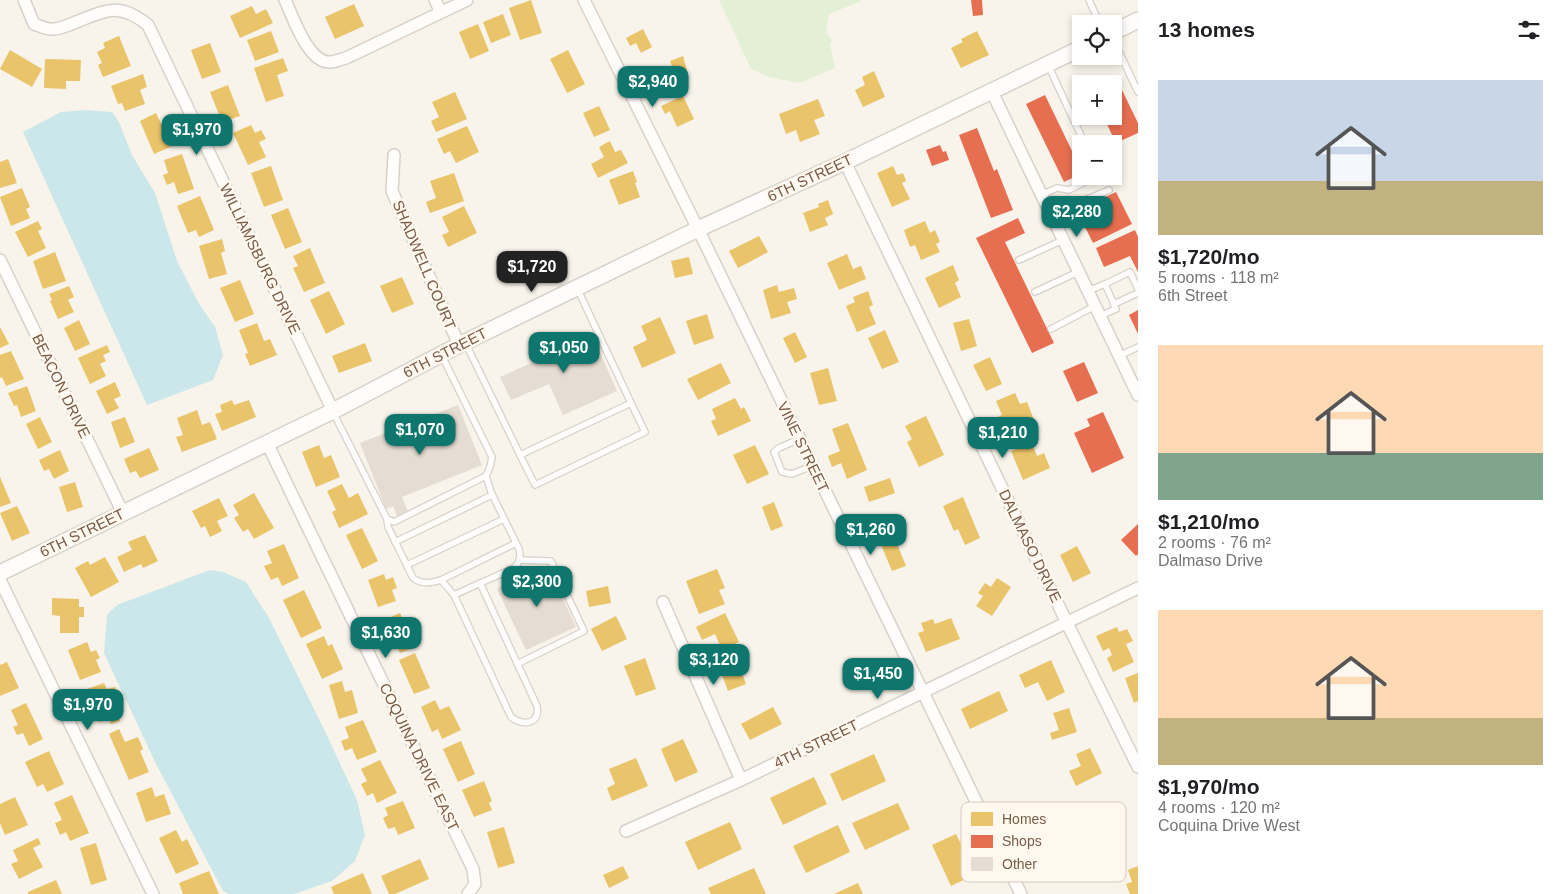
<!DOCTYPE html>
<meta charset="utf-8">
<style>
:root{--surface:#fff;--page:#f6f6f6;--text:#202124;--muted:#757577;--accent:#0f766e}
body{margin:0;font-family:Helvetica,sans-serif;background:var(--page);color:var(--text);height:100vh;display:flex;flex-direction:column;font-size:19px;white-space:nowrap}
*{box-sizing:border-box;margin:0}
p{font-size:16px;color:var(--muted)}
.icon{flex:none;width:28px;height:28px;fill:none;stroke:currentColor;stroke-width:2;stroke-linecap:round;stroke-linejoin:round}
.map{position:relative;flex:1;overflow:hidden}
.drawer{display:flex;flex-direction:column;background:var(--surface);width:425px}
.drawer>*{flex:none}
.controls{position:absolute;left:1072px;top:15px;display:grid;gap:10px}
.controls a{display:grid;place-items:center;width:50px;height:50px;border-radius:0px;background:var(--surface);box-shadow:0 2px 8px #0003;font-size:25px}
.price{position:absolute;translate:-50% -42px;padding:0 11px;border-radius:10px;background:var(--accent);color:#fff;font-size:16px;line-height:32px;filter:drop-shadow(0 1px 2px #0008)}
.price::after{content:'';position:absolute;left:50%;top:30px;width:15px;height:11px;margin-left:-8px;background:inherit;clip-path:polygon(0 0,100% 0,50% 100%)}
.price.selected{background:#222;color:#fff}
ul{padding:0;list-style:none}
li{display:grid;align-content:center;gap:10px;height:265px;padding:0 20px}
li span{display:grid;place-items:center;height:155px;border-radius:0px;color:#555}
li>.icon{margin-inline-start:auto}
span .icon{width:90px;height:90px;fill:#fffc;stroke-width:1}
li b{font-size:21px}
h2{display:flex;justify-content:space-between;align-items:center;height:60px;padding:0 20px;font-size:21px}
main{display:flex;flex:1;min-height:0}
.map>svg:first-child{display:block}
</style>
<main>
<div class="map">
<svg width="1138" height="894" viewBox="0 0 1138 894">
<rect width="100%" height="100%" fill="#f8f4eb"/>
<polygon fill="#e4f0d5" points="719,0 860,0 859,2 829,14 826,32 832,41 830,44 835,68 799,83 769,77 751,69"/>
<g fill="#cce7e9">
<polygon points="86,110 112,112 119,122 132,155 155,193 177,261 198,302 215,327 223,355 213,380 147,405 23,132 61,112"/>
<polygon points="210,570 223,572 246,582 269,618 324,729 357,800 365,835 355,861 332,881 294,894 229,894 223,891 155,762 104,653 107,615 117,605"/>
</g>
<g fill="#e9c46a">
<polygon points="531,0 542,33 520,40 509,8"/>
<polygon points="354,4 364,26 335,39 325,17"/>
<polygon points="252,6 256,14 266,9 273,23 240,38 230,16"/>
<polygon points="503,14 511,35 491,43 483,22"/>
<polygon points="478,24 489,51 470,59 459,32"/>
<polygon points="643,29 652,47 641,53 636,43 630,46 626,38"/>
<polygon points="271,31 279,52 255,61 247,40"/>
<polygon points="977,31 989,55 961,68 951,48 963,42 961,39"/>
<polygon points="119,36 131,66 103,77 98,65 102,63 97,52 105,48 103,43"/>
<polygon points="210,43 221,72 202,79 191,50"/>
<polygon points="10,50 42,69 32,87 0,69"/>
<polygon points="568,50 585,84 567,93 550,59"/>
<polygon points="683,56 687,70 675,74 670,61"/>
<polygon points="283,58 288,71 277,75 284,96 266,102 254,68"/>
<polygon points="45,59 81,60 80,81 66,81 66,89 44,88"/>
<polygon points="874,71 885,97 863,107 855,90 865,85 862,77"/>
<polygon points="143,74 147,87 140,90 145,104 125,111 122,103 118,104 111,86"/>
<polygon points="228,85 240,116 222,122 210,92"/>
<polygon points="455,92 467,119 436,132 431,121 439,117 432,102"/>
<polygon points="683,96 694,119 677,127 670,111 665,114 661,106"/>
<polygon points="818,99 825,116 814,120 820,134 800,142 796,130 786,134 779,114"/>
<polygon points="599,106 610,130 594,137 583,113"/>
<polygon points="156,113 166,134 170,132 175,145 154,154 140,121"/>
<polygon points="251,125 255,133 261,130 266,139 259,142 266,157 248,165 233,133"/>
<polygon points="467,126 479,152 456,163 450,151 444,154 437,139"/>
<polygon points="610,141 615,152 621,150 628,163 598,178 591,164 604,157 599,147"/>
<polygon points="182,154 194,189 178,194 174,182 167,185 163,175 168,173 164,160"/>
<polygon points="8,159 17,183 0,188 0,162"/>
<polygon points="271,166 283,200 264,207 251,173"/>
<polygon points="893,166 897,175 903,173 906,181 902,183 910,199 892,207 877,173"/>
<polygon points="633,171 637,182 635,183 640,197 619,205 609,180"/>
<polygon points="454,173 464,201 430,213 426,202 436,198 430,181"/>
<polygon points="22,188 30,207 26,209 30,218 11,226 0,197"/>
<polygon points="200,196 214,230 199,237 196,230 188,233 177,206"/>
<polygon points="828,200 833,214 825,218 828,225 810,232 803,213 819,207 818,204"/>
<polygon points="464,206 477,233 448,247 442,235 449,232 442,217"/>
<polygon points="288,208 302,242 285,249 271,215"/>
<polygon points="38,221 42,229 38,231 46,248 28,257 15,232"/>
<polygon points="925,221 930,233 935,230 940,242 936,244 940,252 921,260 915,245 910,247 904,230"/>
<polygon points="759,236 768,252 738,268 729,251"/>
<polygon points="222,239 225,251 221,253 227,274 209,279 199,246"/>
<polygon points="310,248 325,283 304,292 293,268 298,266 293,256"/>
<polygon points="55,252 66,281 43,289 33,261"/>
<polygon points="847,254 853,269 861,266 866,279 839,290 827,263"/>
<polygon points="689,257 693,274 675,278 671,261"/>
<polygon points="953,265 959,280 955,283 961,297 939,308 925,278"/>
<polygon points="402,277 414,304 392,313 380,286"/>
<polygon points="240,280 254,314 235,322 220,288"/>
<polygon points="777,285 779,292 794,288 797,299 787,302 791,313 771,319 763,290"/>
<polygon points="69,286 74,297 68,300 74,312 58,319 50,301 52,300 49,294"/>
<polygon points="329,291 345,324 326,334 310,300"/>
<polygon points="868,291 873,305 869,307 876,324 857,332 846,306 855,302 853,297"/>
<polygon points="707,314 714,338 694,345 686,321"/>
<polygon points="660,317 676,353 642,368 633,347 647,340 641,326"/>
<polygon points="969,319 977,346 961,351 953,323"/>
<polygon points="79,320 90,344 75,351 64,328"/>
<polygon points="257,323 264,341 270,339 277,355 250,366 245,354 248,353 239,330"/>
<polygon points="0,327 9,344 0,348"/>
<polygon points="885,330 899,362 882,369 868,338"/>
<polygon points="795,332 807,357 795,363 783,338"/>
<polygon points="365,343 372,361 339,373 332,356"/>
<polygon points="107,345 110,352 103,355 106,361 100,364 106,376 90,384 78,358"/>
<polygon points="11,351 24,379 6,386 2,377 0,378 0,355"/>
<polygon points="990,357 1002,384 986,391 973,365"/>
<polygon points="721,363 731,383 698,400 687,379"/>
<polygon points="828,368 837,401 819,405 810,373"/>
<polygon points="115,382 121,396 114,399 119,408 107,414 96,391"/>
<polygon points="27,386 36,411 21,417 17,405 14,406 8,393"/>
<polygon points="1015,393 1020,404 1027,402 1034,420 1000,434 993,419 1002,415 996,401"/>
<polygon points="735,398 741,409 744,407 751,421 718,436 711,421 716,419 712,409"/>
<polygon points="232,400 234,405 249,400 256,417 222,431 215,414 222,412 220,405"/>
<polygon points="197,410 202,425 210,422 217,439 182,452 176,437 183,435 177,418"/>
<polygon points="926,416 944,455 919,467 907,442 912,439 905,426"/>
<polygon points="40,417 52,442 38,449 26,424"/>
<polygon points="125,417 135,442 120,448 111,422"/>
<polygon points="848,423 867,470 847,479 841,463 832,467 828,456 840,451 832,429"/>
<polygon points="1032,443 1037,456 1044,453 1050,468 1023,480 1011,451"/>
<polygon points="319,445 324,458 331,455 340,477 316,487 302,452"/>
<polygon points="755,445 769,474 747,484 733,455"/>
<polygon points="149,448 159,470 140,478 136,471 130,473 124,459"/>
<polygon points="60,450 69,471 54,479 49,469 44,471 39,460"/>
<polygon points="0,477 11,503 0,507"/>
<polygon points="890,478 895,493 869,502 864,487"/>
<polygon points="75,482 83,507 67,512 59,487"/>
<polygon points="342,484 349,498 358,493 368,514 339,528 332,512 336,510 327,491"/>
<polygon points="254,493 274,528 254,539 248,529 243,532 234,518 239,515 233,505"/>
<polygon points="963,497 980,538 965,545 958,529 954,531 943,506"/>
<polygon points="219,498 228,516 217,521 222,531 210,537 205,526 201,528 192,511"/>
<polygon points="774,502 783,526 771,531 762,507"/>
<polygon points="17,506 30,533 12,541 0,513"/>
<polygon points="362,528 378,561 362,569 346,535"/>
<polygon points="893,534 906,566 892,571 879,540"/>
<polygon points="145,535 158,561 143,568 141,564 124,572 117,557 132,550 128,542"/>
<polygon points="284,544 299,578 282,586 278,577 271,580 264,566 272,563 267,551"/>
<polygon points="1077,546 1091,573 1073,582 1060,555"/>
<polygon points="105,557 119,582 91,597 75,568 88,561 90,565"/>
<polygon points="717,569 725,588 719,590 725,604 699,614 686,581"/>
<polygon points="384,574 386,580 393,577 397,588 392,590 396,601 378,607 368,580"/>
<polygon points="997,578 1011,587 992,616 976,606 983,596 978,593 985,583 991,587"/>
<polygon points="608,586 611,603 589,607 586,591"/>
<polygon points="304,590 322,628 301,638 283,600"/>
<polygon points="52,598 79,599 79,607 84,607 84,617 79,617 79,633 60,633 60,616 52,615"/>
<polygon points="400,613 405,625 412,623 416,634 411,636 416,647 400,653 386,619"/>
<polygon points="725,613 739,642 722,650 715,634 702,640 696,627"/>
<polygon points="616,616 627,639 602,651 591,629"/>
<polygon points="951,618 960,639 926,652 918,633 924,631 921,623 933,619 935,624"/>
<polygon points="1117,627 1119,632 1127,629 1133,641 1126,644 1134,662 1113,672 1107,658 1112,655 1109,648 1103,651 1096,636"/>
<polygon points="324,636 328,646 332,644 343,669 322,679 306,644"/>
<polygon points="87,642 91,652 96,650 100,658 96,660 101,672 80,680 68,650"/>
<polygon points="415,653 430,688 414,694 399,660"/>
<polygon points="645,658 656,689 636,696 624,666"/>
<polygon points="737,660 746,684 728,691 719,667"/>
<polygon points="1051,660 1065,692 1047,701 1038,682 1025,688 1019,675"/>
<polygon points="7,662 19,688 0,696 0,665"/>
<polygon points="1138,673 1138,701 1134,703 1125,678"/>
<polygon points="342,681 345,692 352,690 358,713 339,719 329,685"/>
<polygon points="104,683 107,689 115,687 120,704 115,705 120,721 111,724 109,719 99,722 87,689"/>
<polygon points="999,691 1008,711 970,729 961,709"/>
<polygon points="435,700 440,710 449,706 461,730 442,739 438,729 432,732 421,707"/>
<polygon points="26,703 43,739 29,746 23,733 17,735 13,727 18,725 11,710"/>
<polygon points="773,707 782,724 750,740 741,724"/>
<polygon points="1069,708 1077,732 1052,740 1050,733 1059,730 1053,713"/>
<polygon points="363,720 377,752 357,760 352,748 345,751 341,741 349,738 345,727"/>
<polygon points="119,729 125,742 138,737 143,749 140,751 149,772 129,780 109,734"/>
<polygon points="683,739 698,772 675,782 661,749"/>
<polygon points="461,741 475,774 458,782 443,749"/>
<polygon points="1090,748 1102,773 1076,786 1069,771 1081,766 1076,754"/>
<polygon points="49,751 64,784 47,792 43,784 37,787 25,762"/>
<polygon points="874,754 886,781 842,801 830,774"/>
<polygon points="636,758 648,786 612,801 607,788 615,784 609,769"/>
<polygon points="380,760 397,793 377,803 373,793 367,796 361,784 367,781 361,769"/>
<polygon points="814,777 827,804 783,825 770,798"/>
<polygon points="484,781 492,801 489,803 492,810 474,817 462,790"/>
<polygon points="152,787 155,797 164,794 171,814 146,822 136,793"/>
<polygon points="72,795 89,833 70,841 66,832 60,835 55,823 62,820 54,803"/>
<polygon points="15,797 28,825 5,835 0,823 0,804"/>
<polygon points="403,801 415,828 398,835 395,827 388,829 383,818 388,815 385,808"/>
<polygon points="898,803 910,829 865,850 852,823"/>
<polygon points="730,822 742,849 698,870 685,842"/>
<polygon points="838,825 850,852 806,873 793,846"/>
<polygon points="504,827 515,863 498,868 487,832"/>
<polygon points="176,830 182,842 187,839 199,864 176,874 159,838"/>
<polygon points="956,834 976,874 951,886 932,845"/>
<polygon points="38,838 41,844 33,848 43,867 19,879 11,864 18,861 13,850"/>
<polygon points="96,843 107,880 91,885 80,848"/>
<polygon points="420,859 429,879 395,894 389,894 381,876"/>
<polygon points="623,866 629,878 609,888 603,875"/>
<polygon points="1138,866 1138,894 1130,894 1126,884 1132,882 1128,870"/>
<polygon points="754,868 766,894 711,894 708,888"/>
<polygon points="209,871 219,894 183,894 179,883"/>
<polygon points="363,873 372,894 334,894 331,887"/>
<polygon points="56,880 62,894 28,894 28,892"/>
<polygon points="858,883 863,894 834,894"/>
</g>
<g fill="#e76f51">
<polygon points="971,0 982,0 983,15 973,16"/>
<polygon points="1120,86 1138,123 1138,133 1116,143 1103,116 1114,116 1114,89"/>
<polygon points="1045,95 1073,153 1081,149 1081,174 1064,182 1026,104"/>
<polygon points="977,128 994,171 997,169 1013,210 991,218 959,135"/>
<polygon points="940,145 943,152 946,151 949,160 932,166 926,150"/>
<polygon points="1116,192 1132,224 1093,243 1084,225 1108,212 1103,198"/>
<polygon points="1018,218 1025,233 1005,242 1054,343 1032,353 976,238"/>
<polygon points="1135,230 1138,237 1138,272 1130,256 1104,267 1096,248"/>
<polygon points="1138,310 1138,334 1129,315"/>
<polygon points="1084,362 1098,393 1077,402 1063,371"/>
<polygon points="1103,412 1124,458 1092,473 1074,433 1090,426 1087,419"/>
<polygon points="1138,524 1138,554 1136,556 1121,540"/>
</g>
<g fill="#e5dcd2">
<polygon points="569,333 574,343 584,339 589,350 597,346 617,391 563,415 549,384 511,400 500,377 542,358 537,347"/>
<polygon points="458,405 482,465 402,497 409,514 398,518 393,506 386,509 360,443"/>
<polygon points="547,565 576,627 526,650 497,589"/>
</g>
<g fill="none" stroke-linecap="round" stroke-linejoin="round">
<g stroke="#d7d1c9" stroke-width="8">
<g id="service">
<polyline points="1089,0 1100,24"/>
<polyline points="1114,41 1138,92"/>
<polyline points="1048,65 1085,144"/>
<polyline points="1041,195 1057,188 1069,190 1097,176"/>
<polyline points="1057,227 1081,215 1085,200 1109,190"/>
<polyline points="1019,260 1063,240"/>
<polyline points="1105,284 1130,272 1138,289"/>
<polyline points="578,290 631,403 520,455 535,485 645,432 631,403"/>
<polyline points="1088,291 1105,284 1116,309 1100,316"/>
<polyline points="1035,292 1078,272"/>
<polyline points="1114,304 1138,293"/>
<polyline points="1051,329 1095,306"/>
<polyline points="465,342 520,455"/>
<polyline points="1119,356 1138,347"/>
<polyline points="333,412 387,519 394,522 486,476 490,467 492,457 442,356"/>
<polyline points="799,439 779,448 774,452 782,472 792,474 812,466"/>
<path d="M387,519L388,527L413,578C423,585 430,583 441,580L454,595L514,568C520,562 521,557 519,549L491,492L486,476"/>
<polyline points="395,542 492,495"/>
<polyline points="407,565 504,519"/>
<polyline points="441,580 516,543"/>
<path d="M454,595L511,717C523,726 540,725 537,706L480,583"/>
<polyline points="517,664 584,631 551,561 519,560"/>
</g>
</g>
<g stroke="#d7d1c9" stroke-width="14">
<g id="minor">
<path d="M24,0L34,24C40,26 47,30 53,29C61,29 69,25 76,22C107,10 119,2 148,25L333,411"/>
<path d="M285,0C293,17 308,63 330,62C335,62 341,59 346,58L467,0"/>
<polyline points="435,0 441,12"/>
<polyline points="584,0 698,229 1021,894"/>
<polyline points="992,92 1138,395"/>
<polyline points="394,155 392,191 459,345"/>
<polyline points="845,162 1067,623 1138,767"/>
<polyline points="0,260 123,513"/>
<polyline points="267,443 473,869 475,884 468,894"/>
<polyline points="0,580 153,894"/>
<polyline points="663,602 741,780"/>
<polyline points="626,831 741,780 1138,588"/>
</g>
</g>
<g stroke="#d7d1c9" stroke-width="18">
<g id="tertiary">
<polyline points="1114,32 1138,20"/>
<polyline points="0,573 333,411 459,345 698,229 845,162 1081,48"/>
</g>
</g>
<use href="#service" stroke="#fefdfc" stroke-width="5.5"/>
<use href="#minor" stroke="#fefdfc" stroke-width="11"/>
<use href="#tertiary" stroke="#fefdfc" stroke-width="15"/>
</g>
<g text-anchor="middle" stroke-width="5" stroke-linejoin="round" paint-order="stroke">
<g font-size="15" fill="#795b49" stroke="#fff8ee">
<text transform="translate(810 178) rotate(-25)" y="5">6TH STREET</text>
<text transform="translate(260 259) rotate(64)" y="5">WILLIAMSBURG DRIVE</text>
<text transform="translate(424 265) rotate(67)" y="5">SHADWELL COURT</text>
<text transform="translate(445 353) rotate(-27)" y="5">6TH STREET</text>
<text transform="translate(61 386) rotate(64)" y="5">BEACON DRIVE</text>
<text transform="translate(803 447) rotate(64)" y="5">VINE STREET</text>
<text transform="translate(82 533) rotate(-26)" y="5">6TH STREET</text>
<text transform="translate(1030 546) rotate(64)" y="5">DALMASO DRIVE</text>
<text transform="translate(816 744) rotate(-26)" y="5">4TH STREET</text>
<text transform="translate(419 757) rotate(64)" y="5">COQUINA DRIVE EAST</text>
</g>
</g>
<rect x="961" y="802" width="165" height="80" rx="8" fill="#fff8ee" stroke="#d7c9bc" stroke-width="1"/>
<rect x="971" y="812" width="22" height="14" fill="#e9c46a"/>
<rect x="971" y="835" width="22" height="13" fill="#e76f51"/>
<rect x="971" y="857" width="22" height="14" fill="#e5dcd2"/>
<g font-size="14" fill="#795b49">
<text x="1002" y="824">Homes</text>
<text x="1002" y="846">Shops</text>
<text x="1002" y="869">Other</text>
</g>
</svg>
<div class="controls">
<a><svg class="icon" aria-label="locate" viewBox="0 0 24 24"><circle cx="12" cy="12" r="6"/><path d="M12 2v4M12 18v4M2 12h4M18 12h4"/></svg></a>
<a>+</a>
<a>−</a>
</div>
<b class="price" style="left:653px;top:108px">$2,940</b>
<b class="price" style="left:197px;top:156px">$1,970</b>
<b class="price" style="left:1077px;top:238px">$2,280</b>
<b class="price selected" style="left:532px;top:293px">$1,720</b>
<b class="price" style="left:564px;top:374px">$1,050</b>
<b class="price" style="left:420px;top:456px">$1,070</b>
<b class="price" style="left:1003px;top:459px">$1,210</b>
<b class="price" style="left:871px;top:556px">$1,260</b>
<b class="price" style="left:537px;top:608px">$2,300</b>
<b class="price" style="left:386px;top:659px">$1,630</b>
<b class="price" style="left:714px;top:686px">$3,120</b>
<b class="price" style="left:878px;top:700px">$1,450</b>
<b class="price" style="left:88px;top:731px">$1,970</b>
</div>
<section class="drawer">
<h2>13 homes<svg class="icon" aria-label="filters" viewBox="0 0 24 24"><path d="M4 7h16M4 17h16"/><circle cx="9" cy="7" r="2"/><circle cx="15" cy="17" r="2"/></svg></h2>
<ul>
<li><span style="background:linear-gradient(#c9d6e8 65%,#c2b280 0)"><svg class="icon" aria-label="home" viewBox="0 0 24 24"><path d="M3 11l9-7 9 7M6 9v11h12V9"/></svg></span><div><b>$1,720/mo</b><p>5 rooms · 118 m²</p><p>6th Street</p></div></li>
<li><span style="background:linear-gradient(#ffd9b3 70%,#7fa58c 0)"><svg class="icon" aria-label="home" viewBox="0 0 24 24"><path d="M3 11l9-7 9 7M6 9v11h12V9"/></svg></span><div><b>$1,210/mo</b><p>2 rooms · 76 m²</p><p>Dalmaso Drive</p></div></li>
<li><span style="background:linear-gradient(#ffd9b3 70%,#c2b280 0)"><svg class="icon" aria-label="home" viewBox="0 0 24 24"><path d="M3 11l9-7 9 7M6 9v11h12V9"/></svg></span><div><b>$1,970/mo</b><p>4 rooms · 120 m²</p><p>Coquina Drive West</p></div></li>
</ul>
</section>
</main>
